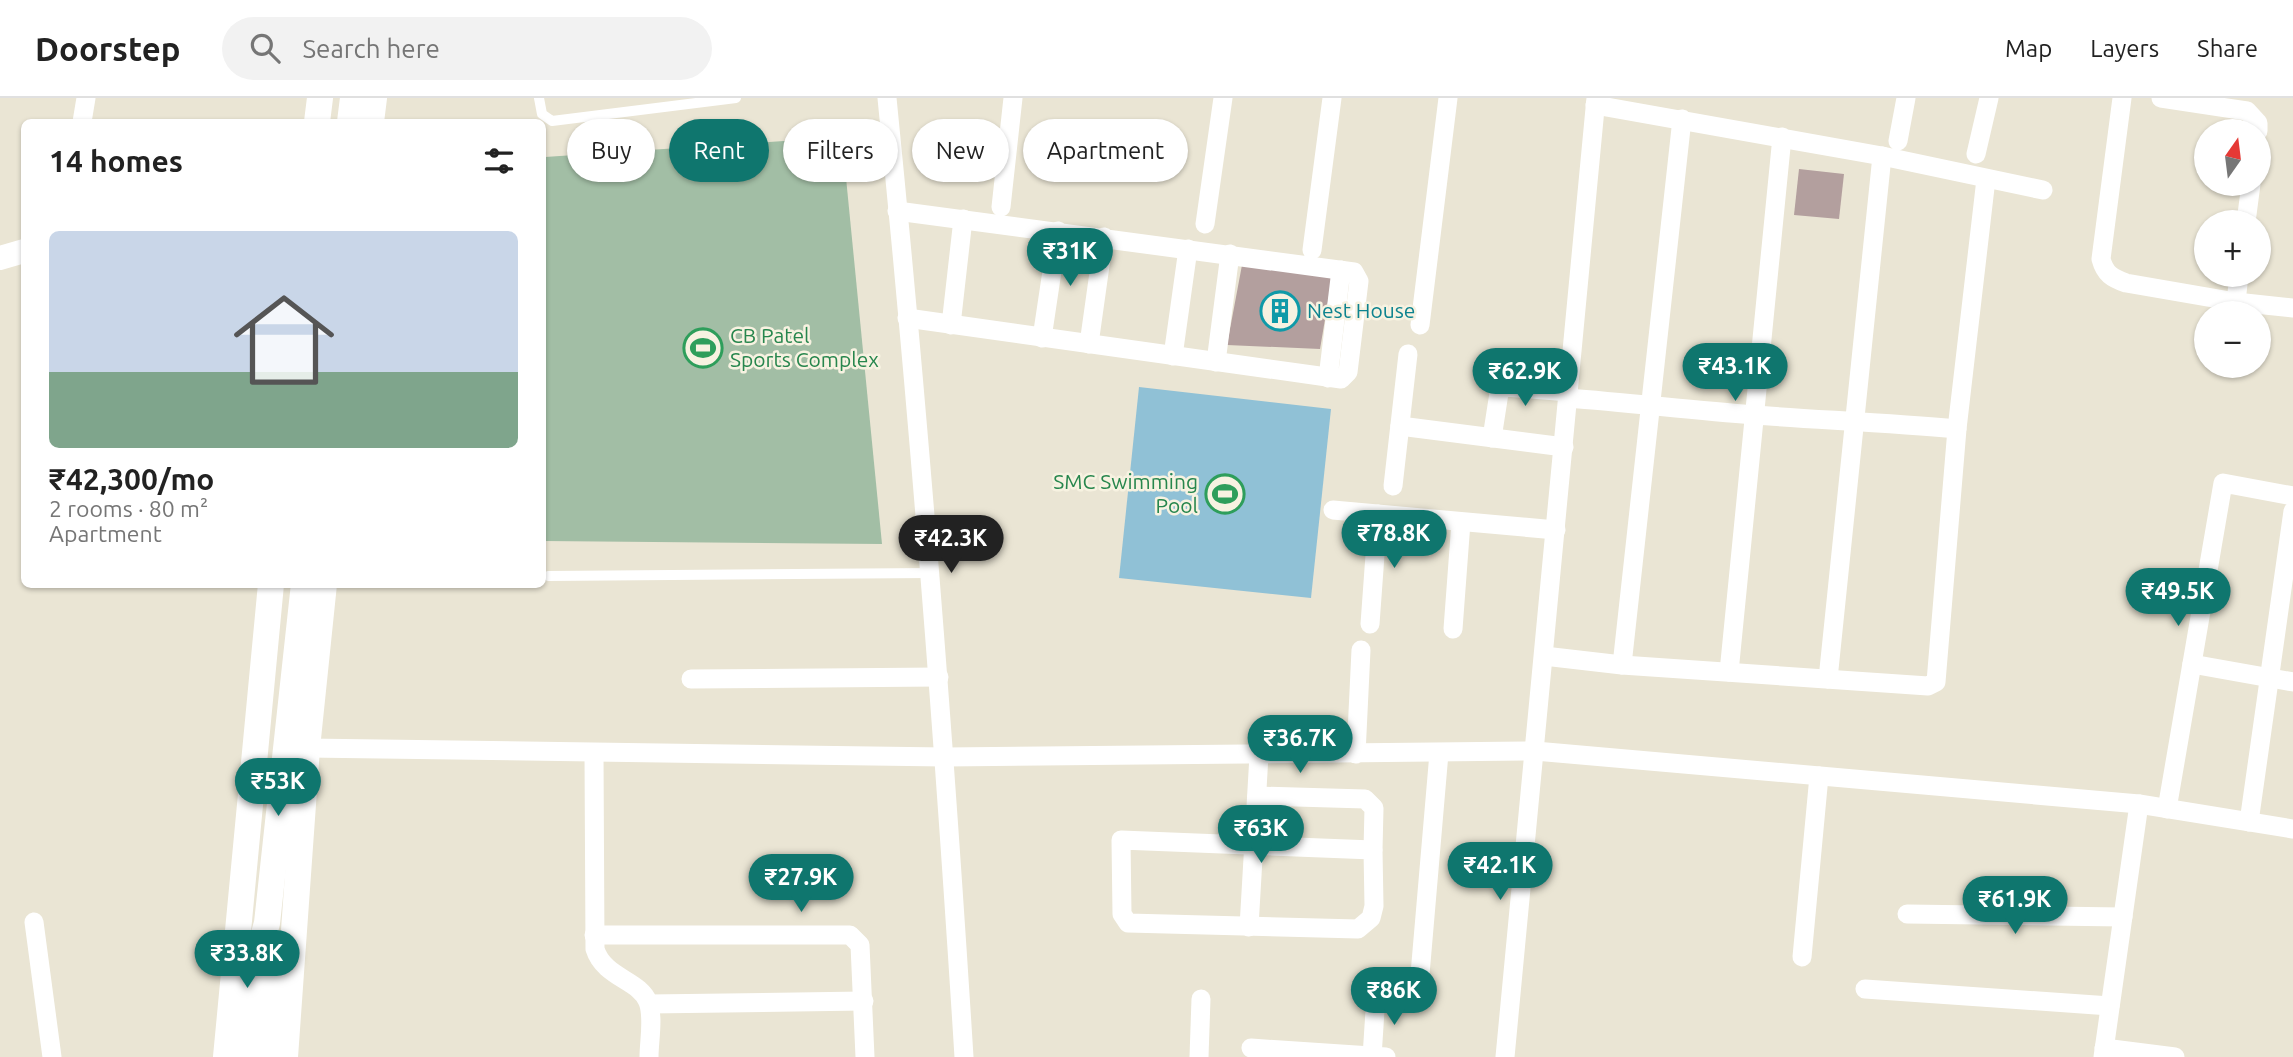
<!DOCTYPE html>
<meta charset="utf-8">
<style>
:root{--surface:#fff;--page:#f2f2f2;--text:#222;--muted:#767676;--line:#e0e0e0;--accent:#0f766e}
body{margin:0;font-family:Ubuntu,sans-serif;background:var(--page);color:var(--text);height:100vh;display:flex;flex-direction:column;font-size:26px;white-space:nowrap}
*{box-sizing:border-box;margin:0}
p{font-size:23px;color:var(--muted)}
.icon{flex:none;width:38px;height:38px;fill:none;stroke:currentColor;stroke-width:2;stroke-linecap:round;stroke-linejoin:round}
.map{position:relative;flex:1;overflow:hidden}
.panel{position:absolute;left:21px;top:21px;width:525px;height:469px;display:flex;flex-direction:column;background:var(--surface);border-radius:10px;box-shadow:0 2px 5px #0004}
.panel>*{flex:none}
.banner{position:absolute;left:567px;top:21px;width:665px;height:63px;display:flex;gap:14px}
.needle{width:46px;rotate:14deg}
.controls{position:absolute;left:2194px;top:21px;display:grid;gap:14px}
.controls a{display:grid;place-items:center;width:77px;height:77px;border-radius:50%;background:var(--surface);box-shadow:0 2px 5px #0004;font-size:35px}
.price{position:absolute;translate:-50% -60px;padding:0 16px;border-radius:24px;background:var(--accent);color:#fff;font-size:23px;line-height:46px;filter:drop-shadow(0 2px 4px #0008)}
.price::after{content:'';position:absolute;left:50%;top:42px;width:21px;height:16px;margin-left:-10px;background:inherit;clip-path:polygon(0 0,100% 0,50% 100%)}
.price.current{background:#222;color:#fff}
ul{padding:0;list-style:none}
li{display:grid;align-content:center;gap:14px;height:371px;padding:0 28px}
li+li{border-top:2px solid var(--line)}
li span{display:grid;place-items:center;height:217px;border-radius:10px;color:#555}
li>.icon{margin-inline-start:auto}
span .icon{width:126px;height:126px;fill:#fffc;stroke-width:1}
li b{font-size:30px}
h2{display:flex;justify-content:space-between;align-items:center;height:84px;padding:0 28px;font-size:30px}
.chip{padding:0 24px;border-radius:32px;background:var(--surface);box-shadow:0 2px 5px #0004;font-size:24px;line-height:63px}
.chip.current{background:var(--accent);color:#fff}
header{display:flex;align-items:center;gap:42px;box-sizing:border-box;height:98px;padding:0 35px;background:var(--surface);border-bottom:2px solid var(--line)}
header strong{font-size:33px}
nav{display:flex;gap:38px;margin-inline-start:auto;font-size:24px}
.search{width:490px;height:63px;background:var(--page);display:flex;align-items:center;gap:18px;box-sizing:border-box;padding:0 24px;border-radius:38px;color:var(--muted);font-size:26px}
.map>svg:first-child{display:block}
</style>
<header>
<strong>Doorstep</strong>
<div class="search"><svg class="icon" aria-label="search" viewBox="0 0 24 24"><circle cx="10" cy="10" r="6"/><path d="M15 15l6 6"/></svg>Search here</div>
<nav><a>Map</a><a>Layers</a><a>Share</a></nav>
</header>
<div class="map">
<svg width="2293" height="959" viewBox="0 0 2293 959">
<rect width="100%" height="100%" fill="#eae5d4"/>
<polygon fill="#a2bea5" points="842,39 882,446 543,443 545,59"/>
<polygon fill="#90c1d6" points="1139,289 1331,311 1311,500 1119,480"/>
<g fill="#b39f9e">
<polygon points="1799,71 1844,76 1839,121 1794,117"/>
<polygon points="1242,167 1332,180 1320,251 1227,247"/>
</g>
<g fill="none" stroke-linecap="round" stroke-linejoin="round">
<g stroke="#fff" stroke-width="10">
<polyline points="539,0 542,16 552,23 736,0"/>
<polyline points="548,478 930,475"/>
</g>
<g stroke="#fff" stroke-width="19">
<path d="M887,0C919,319 944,639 964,959"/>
<path d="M2122,0L2101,161C2105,176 2112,180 2126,185L2236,204L2293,210"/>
<polyline points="2161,0 2247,13 2258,25 2258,33"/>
<polyline points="1595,7 1882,58 2043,92"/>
<polyline points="82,24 86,0"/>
<polyline points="1898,43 1906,0"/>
<polyline points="1976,56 1989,0"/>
<polyline points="1001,109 1013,0"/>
<polyline points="897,113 1354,174 1359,183 1348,274 1341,281 907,220"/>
<polyline points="2246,124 2251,86"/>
<polyline points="1205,126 1223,0"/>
<polyline points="1312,152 1332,0"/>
<polyline points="2236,204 2239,177"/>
<polyline points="951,227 963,121"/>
<polyline points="1420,227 1448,0"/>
<polyline points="1042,240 1058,133"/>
<polyline points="1089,246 1104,139"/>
<polyline points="1173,258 1188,151"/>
<polyline points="1216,264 1230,156"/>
<polyline points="1328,280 1341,172"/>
<path d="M1568,300C1630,305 1692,312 1754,317C1822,322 1890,325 1957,331"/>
<polyline points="1400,328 1564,349"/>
<polyline points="1492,340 1499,295 1505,289 1569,294"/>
<polyline points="1393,388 1408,256"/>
<polyline points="1333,412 1556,432"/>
<polyline points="1370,526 1378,416"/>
<polyline points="1453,531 1461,424"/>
<polyline points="1544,558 1622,567 1928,588 1936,584 1957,331 1986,81"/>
<polyline points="2192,566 2293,584"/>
<polyline points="1622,567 1682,21"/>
<polyline points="1729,574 1782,39"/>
<polyline points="691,581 939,579"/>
<polyline points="1828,581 1882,58"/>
<polyline points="307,650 945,659 1535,653 2139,706 2293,731"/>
<path d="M594,655L595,851C604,880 640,882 648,904C654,919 649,943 649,959"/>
<polyline points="1356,656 1361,552"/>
<polyline points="1257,698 1365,701 1374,710 1373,752"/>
<polyline points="2167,711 2223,385 2293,398"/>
<polyline points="2249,724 2293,413"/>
<polygon points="1121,742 1373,752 1374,808 1371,820 1358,831 1128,825 1122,816"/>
<polyline points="1907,816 2123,819"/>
<polyline points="34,824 52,959"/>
<polyline points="1249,829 1259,657"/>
<polyline points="594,837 850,837 860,847 865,959"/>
<polyline points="1802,859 1819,678"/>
<polyline points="1419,888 1439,655"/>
<polyline points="1865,891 2110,908"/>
<polyline points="649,906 864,903"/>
<polyline points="1251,950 1386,959"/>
<polyline points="2104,950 2175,959"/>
<polyline points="1199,959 1201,901"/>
<polyline points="1372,959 1376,897"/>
<polyline points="1505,959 1596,0"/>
<polyline points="2103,959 2139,706"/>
</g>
<polyline stroke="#fff" stroke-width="24" points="0,160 24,153"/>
<g stroke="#fff" stroke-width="26">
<polyline points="317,24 320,0"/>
<polyline points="350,24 353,0"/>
<polyline points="371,24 374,0"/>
<polyline points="226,959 271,486"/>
<polyline points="247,959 255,868 267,825 304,486"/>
<polyline points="266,959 271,889"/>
<polyline points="285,959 307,650 324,486"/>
</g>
</g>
<defs>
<g id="building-ring" transform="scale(2.0125)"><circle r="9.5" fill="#f7f2e1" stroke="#0f9aa8" stroke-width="1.5"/><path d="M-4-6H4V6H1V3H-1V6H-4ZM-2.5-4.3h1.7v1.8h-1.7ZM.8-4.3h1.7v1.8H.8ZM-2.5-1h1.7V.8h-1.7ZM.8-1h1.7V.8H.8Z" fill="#0f9aa8"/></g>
<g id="stadium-ring" transform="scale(2.0125)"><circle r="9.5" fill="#f7f2e1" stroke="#2e9e5b" stroke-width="1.5"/><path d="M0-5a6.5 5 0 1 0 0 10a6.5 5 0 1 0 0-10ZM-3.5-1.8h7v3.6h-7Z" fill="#2e9e5b"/></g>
</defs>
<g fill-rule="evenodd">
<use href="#building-ring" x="1280" y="213"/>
<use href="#stadium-ring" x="703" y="250"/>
<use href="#stadium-ring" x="1225" y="396"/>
</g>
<g text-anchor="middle" stroke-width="5" stroke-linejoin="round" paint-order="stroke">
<g font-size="21" fill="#0d838f" stroke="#f7f2e1" text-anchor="start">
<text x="1307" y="220">Nest House</text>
</g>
<g font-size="21" fill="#27864d" stroke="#f7f2e1" text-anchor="start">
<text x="730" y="245">CB Patel<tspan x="730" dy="24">Sports Complex</tspan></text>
<text x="1198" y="391" text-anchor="end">SMC Swimming<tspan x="1198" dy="24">Pool</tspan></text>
</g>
</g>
</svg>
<div class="controls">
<a><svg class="needle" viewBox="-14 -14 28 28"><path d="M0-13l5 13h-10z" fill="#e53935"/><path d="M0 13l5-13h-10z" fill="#767676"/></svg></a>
<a>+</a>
<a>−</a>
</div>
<b class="price" style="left:1070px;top:190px">₹31K</b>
<b class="price" style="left:1735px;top:305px">₹43.1K</b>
<b class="price" style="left:1525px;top:310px">₹62.9K</b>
<b class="price" style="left:1394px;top:472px">₹78.8K</b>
<b class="price current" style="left:951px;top:477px">₹42.3K</b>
<b class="price" style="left:2178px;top:530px">₹49.5K</b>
<b class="price" style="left:1300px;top:677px">₹36.7K</b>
<b class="price" style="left:278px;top:720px">₹53K</b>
<b class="price" style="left:1261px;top:767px">₹63K</b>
<b class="price" style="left:1500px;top:804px">₹42.1K</b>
<b class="price" style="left:801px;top:816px">₹27.9K</b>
<b class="price" style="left:2015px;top:838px">₹61.9K</b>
<b class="price" style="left:247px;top:892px">₹33.8K</b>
<b class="price" style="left:1394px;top:929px">₹86K</b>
<div class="banner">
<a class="chip">Buy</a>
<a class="chip current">Rent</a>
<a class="chip">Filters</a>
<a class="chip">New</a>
<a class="chip">Apartment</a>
</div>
<section class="panel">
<h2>14 homes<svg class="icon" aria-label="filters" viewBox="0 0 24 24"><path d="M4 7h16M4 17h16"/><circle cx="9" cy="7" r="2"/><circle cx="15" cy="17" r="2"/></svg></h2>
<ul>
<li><span style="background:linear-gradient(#c9d6e8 65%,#7fa58c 0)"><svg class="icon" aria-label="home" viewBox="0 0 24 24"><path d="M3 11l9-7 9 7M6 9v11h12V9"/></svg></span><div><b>₹42,300/mo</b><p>2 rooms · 80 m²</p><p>Apartment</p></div></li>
</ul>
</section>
</div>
